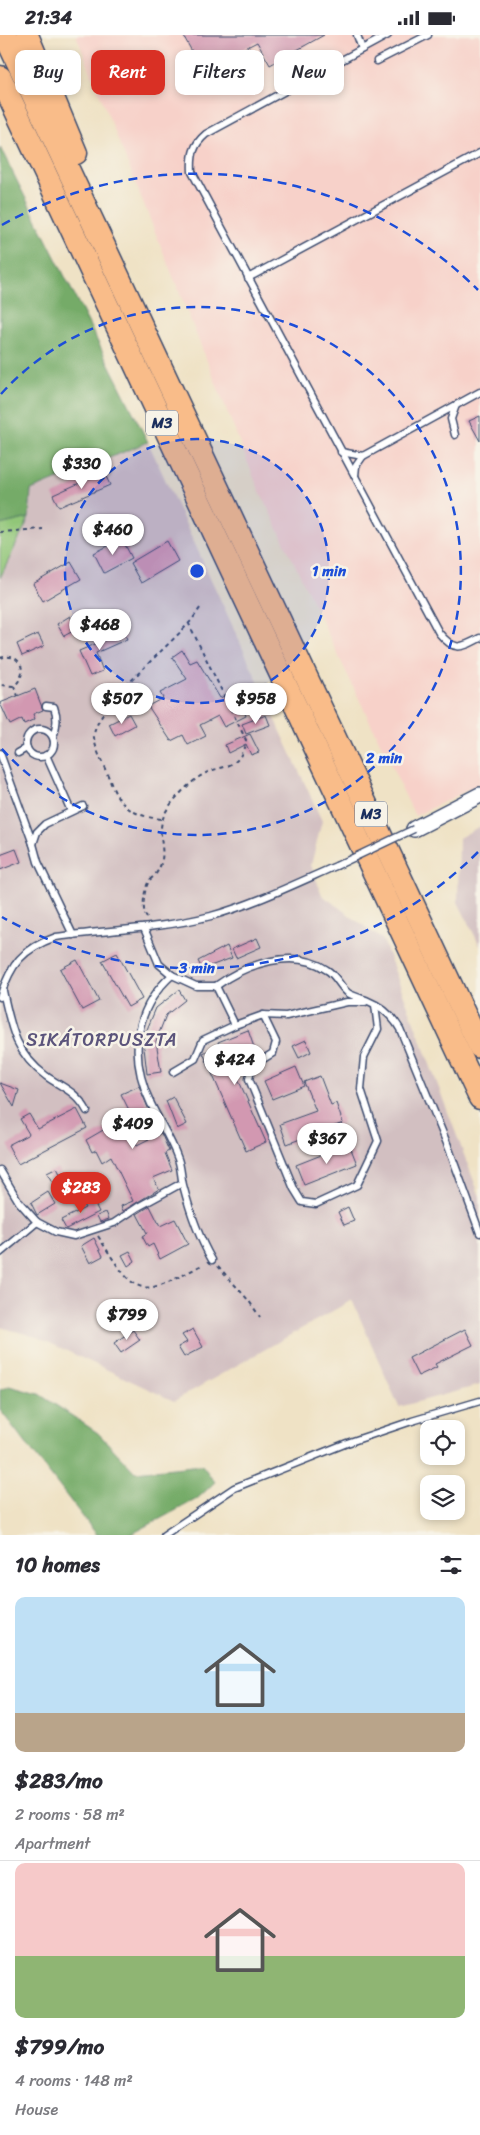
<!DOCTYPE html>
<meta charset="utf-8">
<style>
:root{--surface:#fff;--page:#f2f2f3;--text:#2b2b33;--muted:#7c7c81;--line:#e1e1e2;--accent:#d93025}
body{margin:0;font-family:Sriracha,sans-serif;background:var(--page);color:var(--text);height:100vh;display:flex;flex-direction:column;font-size:19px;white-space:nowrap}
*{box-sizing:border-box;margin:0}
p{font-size:16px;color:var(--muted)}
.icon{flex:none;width:28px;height:28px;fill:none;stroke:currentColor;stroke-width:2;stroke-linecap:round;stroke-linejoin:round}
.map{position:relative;height:1500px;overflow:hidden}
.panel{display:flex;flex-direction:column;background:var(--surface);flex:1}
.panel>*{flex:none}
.top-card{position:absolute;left:15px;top:15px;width:450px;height:45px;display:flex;gap:10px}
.fabs{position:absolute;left:420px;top:1385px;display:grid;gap:10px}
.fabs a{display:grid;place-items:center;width:45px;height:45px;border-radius:10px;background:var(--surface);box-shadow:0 2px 8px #0003;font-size:25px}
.price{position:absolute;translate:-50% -42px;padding:0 11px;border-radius:18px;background:#fff;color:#222;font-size:16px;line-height:32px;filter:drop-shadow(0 1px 2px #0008)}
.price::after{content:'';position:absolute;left:50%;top:30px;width:15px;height:11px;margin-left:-8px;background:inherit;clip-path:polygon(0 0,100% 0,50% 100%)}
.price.current{background:var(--accent);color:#fff}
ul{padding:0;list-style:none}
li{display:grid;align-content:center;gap:10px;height:265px;padding:0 15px}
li+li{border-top:1px solid var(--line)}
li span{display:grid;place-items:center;height:155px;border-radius:10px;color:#555}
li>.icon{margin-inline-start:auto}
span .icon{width:90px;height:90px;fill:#fffc;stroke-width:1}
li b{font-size:21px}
h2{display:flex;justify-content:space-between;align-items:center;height:60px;padding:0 15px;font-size:21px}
.tag{padding:0 18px;border-radius:10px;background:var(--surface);box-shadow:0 2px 8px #0003;font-size:18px;line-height:45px}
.tag.current{background:var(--accent);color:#fff}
.status{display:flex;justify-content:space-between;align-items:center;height:35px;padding:0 25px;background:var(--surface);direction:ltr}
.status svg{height:14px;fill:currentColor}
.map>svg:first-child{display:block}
</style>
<div class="status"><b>21:34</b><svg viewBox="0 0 49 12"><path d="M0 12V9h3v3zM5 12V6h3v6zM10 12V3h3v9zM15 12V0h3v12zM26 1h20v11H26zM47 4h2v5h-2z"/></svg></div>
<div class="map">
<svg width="480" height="1500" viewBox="0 0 480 1500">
<rect width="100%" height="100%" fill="#f7f3e8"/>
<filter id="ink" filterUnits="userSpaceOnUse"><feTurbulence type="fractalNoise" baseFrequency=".02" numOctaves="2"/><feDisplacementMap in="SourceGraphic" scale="10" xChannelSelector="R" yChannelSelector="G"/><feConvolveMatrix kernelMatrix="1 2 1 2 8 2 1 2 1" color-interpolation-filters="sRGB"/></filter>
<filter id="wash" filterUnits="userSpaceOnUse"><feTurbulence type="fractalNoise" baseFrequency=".0096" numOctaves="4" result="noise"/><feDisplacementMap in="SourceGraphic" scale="20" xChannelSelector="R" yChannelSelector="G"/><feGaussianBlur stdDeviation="1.12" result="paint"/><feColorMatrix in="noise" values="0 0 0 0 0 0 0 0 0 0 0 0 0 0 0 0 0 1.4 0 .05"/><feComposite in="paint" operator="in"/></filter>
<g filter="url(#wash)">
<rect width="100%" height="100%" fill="#efe2c5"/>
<polygon fill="#f7d1c9" points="76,0 480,0 480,749 415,781 256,448"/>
<g fill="#d2bfc1">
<polygon points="148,407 322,786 311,830 322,860 383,905 480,1162 480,1350 399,1372 352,1265 174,1366 37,1302 0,1292 0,543 29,483 31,455"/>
<polygon points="480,791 480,911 458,867 459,803"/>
</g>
<polygon fill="#91c678" stroke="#567a6b" points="29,483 0,543 0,490"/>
<g fill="#74ab68" stroke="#486d63">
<polygon points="0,112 148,407 31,455 29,483 0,490"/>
<polygon points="9,1351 39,1359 98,1398 135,1437 202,1430 215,1447 197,1464 130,1500 97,1500 0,1375 0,1355"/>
</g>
<g id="blocks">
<g fill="#d298b1">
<polygon points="183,0 324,0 270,30 257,7 202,35"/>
<polygon points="480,381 480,406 469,386"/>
<polygon points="104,437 110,450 59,472 53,460"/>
<polygon points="122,504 132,523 104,538 94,518"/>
<polygon points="167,506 178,526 141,548 130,528"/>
<polygon points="71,527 81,544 43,566 33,549"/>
<polygon points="70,581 77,594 64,601 57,589"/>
<polygon points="122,593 127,604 96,618 103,636 90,641 79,616 105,605 103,602"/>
<polygon points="38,599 44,611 22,621 17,609"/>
<polygon points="182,615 190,628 197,625 220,663 249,649 255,664 242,670 246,681 224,692 218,681 200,690 206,701 188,710 183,700 171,706 148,671 163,663 160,658 187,644 172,622"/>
<polygon points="35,654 43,675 33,679 35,684 24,689 22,684 10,690 0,668"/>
<polygon points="129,679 135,690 115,701 109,689"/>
<polygon points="266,680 270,690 246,699 242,689"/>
<polygon points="250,699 259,717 251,720 246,709 228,718 225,710"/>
<polygon points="16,814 21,827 0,835 0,820"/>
<polygon points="257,903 261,912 236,923 232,914"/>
<polygon points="227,911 232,923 202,934 198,926"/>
<polygon points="117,918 142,964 128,972 102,926"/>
<polygon points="77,925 99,966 82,975 60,934"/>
<polygon points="179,955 185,965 166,980 156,1006 161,1037 147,1039 143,1004 156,973"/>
<polygon points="248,995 256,1018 231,1028 266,1107 246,1116 203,1018 219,1011 218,1007"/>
<polygon points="306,1005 311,1017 299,1023 293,1011"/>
<polygon points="296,1032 304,1051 272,1064 264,1046"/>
<polygon points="320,1041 331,1070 336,1068 343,1088 287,1109 280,1089 316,1076 304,1047"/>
<polygon points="0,1048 19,1055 14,1072"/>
<polygon points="139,1051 152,1082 129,1094 137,1110 161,1098 169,1116 165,1118 172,1135 153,1143 159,1154 123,1176 121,1171 133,1166 111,1121 102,1127 96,1115 92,1117 86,1105 131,1079 121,1059"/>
<polygon points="173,1062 187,1089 177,1094 166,1066"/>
<polygon points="77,1074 87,1093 18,1129 8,1110 29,1099 20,1084 29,1079 38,1094"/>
<polygon points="349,1109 357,1129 304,1150 296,1130"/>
<polygon points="57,1133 68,1154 59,1159 47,1138"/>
<polygon points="90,1139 94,1148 91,1150 93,1155 83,1160 76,1147"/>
<polygon points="48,1157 55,1169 37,1180 31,1168"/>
<polygon points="92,1163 99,1177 66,1194 61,1185 85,1173 82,1168"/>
<polygon points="150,1171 160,1191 175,1184 188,1209 160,1224 153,1209 148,1212 142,1201 147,1198 137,1179"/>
<polygon points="348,1172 354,1186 344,1190 338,1177"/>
<polygon points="106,1177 109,1184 100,1187 97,1181"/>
<polygon points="94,1203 103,1221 90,1228 81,1211"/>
<polygon points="130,1216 135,1226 128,1231 122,1220"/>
<polygon points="193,1294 203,1312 184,1322 178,1312 187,1307 182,1300"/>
<polygon points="465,1294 473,1310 435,1329 437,1332 418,1341 409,1323"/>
<polygon points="133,1295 140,1305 121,1318 114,1308"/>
</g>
</g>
</g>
<g filter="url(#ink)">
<use href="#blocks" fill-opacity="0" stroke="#3b4a6d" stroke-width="1"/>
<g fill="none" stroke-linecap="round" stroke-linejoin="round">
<g stroke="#3b4a6d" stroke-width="9">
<g id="service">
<polyline points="357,0 362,14"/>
<path d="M388,0L206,99C193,110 191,120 192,137L439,598C454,616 460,614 480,603"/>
<polyline points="377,26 428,0"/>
<polyline points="248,243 480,118"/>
<polyline points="455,400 451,384 456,370"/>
<polyline points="341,417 363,421 480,357"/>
<polyline points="355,441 356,431 363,421"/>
<path d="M46,671L54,672C58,682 57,692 53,702"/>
<circle cx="40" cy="708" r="14"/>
<polyline points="0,718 33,809"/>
<polyline points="18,718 27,713"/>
<polyline points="46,720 71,776"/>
<path d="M144,893L159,929L172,940C133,975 129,1023 151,1069C160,1088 171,1104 178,1124C181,1132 181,1142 183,1150C190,1177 198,1201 212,1225"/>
<polyline points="73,900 38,827 33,809 37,797 45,789 83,771"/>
<polyline points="172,940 196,951 216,951 235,990 203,1005 195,1024 173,1037"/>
<path d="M216,951C246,929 294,912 327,935C336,940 340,952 348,958C353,961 360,963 366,965C381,971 392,980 400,994L448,1111L480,1198"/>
<path d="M3,956C11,992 15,1018 46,1041C63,1053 77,1057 87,1076"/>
<path d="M0,962C11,929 22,914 56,902C107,895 160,894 211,881C254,869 295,849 336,831"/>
<polyline points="263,980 276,1007 273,1018 252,1031 249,1044 294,1154 302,1167 316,1169 357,1150 378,1106 361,1054 364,1022 378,994 375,970"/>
<polyline points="235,990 263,980 286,981 347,967 365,967"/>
<polyline points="0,1135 19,1167 37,1187 56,1197 74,1201 114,1188 138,1172 182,1148"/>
<polyline points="0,1218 37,1187"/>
<polyline points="164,1500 234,1453 347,1408 412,1386 480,1366"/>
</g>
</g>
<g stroke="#3b4a6d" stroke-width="18">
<polyline id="tertiary" points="414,794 480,760"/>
</g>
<g stroke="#3b4a6d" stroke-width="25">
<g id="motorway">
<polyline points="5,0 480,1012"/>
<polyline points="27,0 76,118"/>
<polyline points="0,42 480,1063"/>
</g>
</g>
<g stroke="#3b4a6d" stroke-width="2" stroke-dasharray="4 4" stroke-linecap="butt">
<polyline points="0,497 43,494"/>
<path d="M0,623C20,616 30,638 14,651L0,650"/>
<polyline points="14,651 18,661"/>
<path d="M161,784C133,781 118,771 109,743C104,731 96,716 94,703C91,676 168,612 187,590C193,585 196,578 201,572"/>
<path d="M147,883C141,875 144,854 149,846C151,843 155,841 157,837C172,814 149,797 171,769C178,760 190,748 199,742C221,727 239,739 246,705L189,589"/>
<path d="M98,1201C138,1264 138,1264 204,1229"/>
<polyline points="218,1231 249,1266 260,1282"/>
</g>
<use href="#service" stroke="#fff" stroke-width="6"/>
<use href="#tertiary" stroke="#fff" stroke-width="15"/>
<use href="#motorway" stroke="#f9bc89" stroke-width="22"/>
<g stroke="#3b4a6d" stroke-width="9" stroke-linecap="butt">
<polyline id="service-bridge" points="336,831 414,794"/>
</g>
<use href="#service-bridge" stroke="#fff" stroke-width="6"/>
</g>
</g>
<circle cx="197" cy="536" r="132" fill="#1d4ed8" fill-opacity=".12"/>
<g fill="none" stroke="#1d4ed8" stroke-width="2.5" stroke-dasharray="9 6">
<circle cx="197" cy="536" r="132"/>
<path d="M1 359A264 264 0 1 1 1 713"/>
<path d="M478 817A397 397 0 0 1 2 882M2 190A397 397 0 0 1 478 255"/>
</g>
<g text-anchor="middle" stroke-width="5" stroke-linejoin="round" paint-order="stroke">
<g fill="#f7f3e8" stroke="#5d6a87" stroke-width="1">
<rect x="146" y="375.5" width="32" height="25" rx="4"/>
<rect x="355" y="766.5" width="32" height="25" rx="4"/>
</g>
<g font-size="15" font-weight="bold" fill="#1b2f5e">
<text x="162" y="393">M3</text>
<text x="371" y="784">M3</text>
</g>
<g font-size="18" letter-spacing="1" fill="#5b547b" stroke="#f7f3e8">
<text x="102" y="1011">SIKÁTORPUSZTA</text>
</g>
</g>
<circle cx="197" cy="536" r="8" fill="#1d4ed8" stroke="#f7f3e8" stroke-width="2.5"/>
<g font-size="15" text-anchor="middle" font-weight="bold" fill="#1d4ed8" stroke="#f7f3e8" stroke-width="5" stroke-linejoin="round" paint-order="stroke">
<text x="329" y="541">1 min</text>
<text x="384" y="728">2 min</text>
<text x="197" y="938">3 min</text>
</g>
</svg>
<div class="fabs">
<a><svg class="icon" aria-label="locate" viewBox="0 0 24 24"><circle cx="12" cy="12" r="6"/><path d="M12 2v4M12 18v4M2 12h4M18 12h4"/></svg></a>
<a><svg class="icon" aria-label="layers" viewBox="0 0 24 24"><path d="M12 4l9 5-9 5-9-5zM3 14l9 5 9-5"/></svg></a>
</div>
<b class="price" style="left:82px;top:455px">$330</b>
<b class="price" style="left:113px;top:521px">$460</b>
<b class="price" style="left:100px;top:616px">$468</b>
<b class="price" style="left:122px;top:690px">$507</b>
<b class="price" style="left:256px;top:690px">$958</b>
<b class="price" style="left:235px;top:1051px">$424</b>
<b class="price" style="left:133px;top:1115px">$409</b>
<b class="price" style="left:327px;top:1130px">$367</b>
<b class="price current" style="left:81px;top:1179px">$283</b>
<b class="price" style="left:127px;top:1306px">$799</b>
<div class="top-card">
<a class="tag">Buy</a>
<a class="tag current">Rent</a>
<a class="tag">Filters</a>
<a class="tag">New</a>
</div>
</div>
<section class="panel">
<h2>10 homes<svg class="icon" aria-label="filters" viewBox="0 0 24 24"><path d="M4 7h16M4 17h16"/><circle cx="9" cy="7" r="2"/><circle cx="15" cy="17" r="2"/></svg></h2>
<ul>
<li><span style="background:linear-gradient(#bfe0f5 75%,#b9a48a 0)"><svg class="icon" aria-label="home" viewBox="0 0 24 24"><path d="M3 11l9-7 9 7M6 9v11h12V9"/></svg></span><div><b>$283/mo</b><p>2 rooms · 58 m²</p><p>Apartment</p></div></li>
<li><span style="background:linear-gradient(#f6c9c9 60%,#8fb573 0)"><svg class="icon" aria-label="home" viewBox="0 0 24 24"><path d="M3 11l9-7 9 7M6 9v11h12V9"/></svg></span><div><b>$799/mo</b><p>4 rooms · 148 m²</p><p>House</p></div></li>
</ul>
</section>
